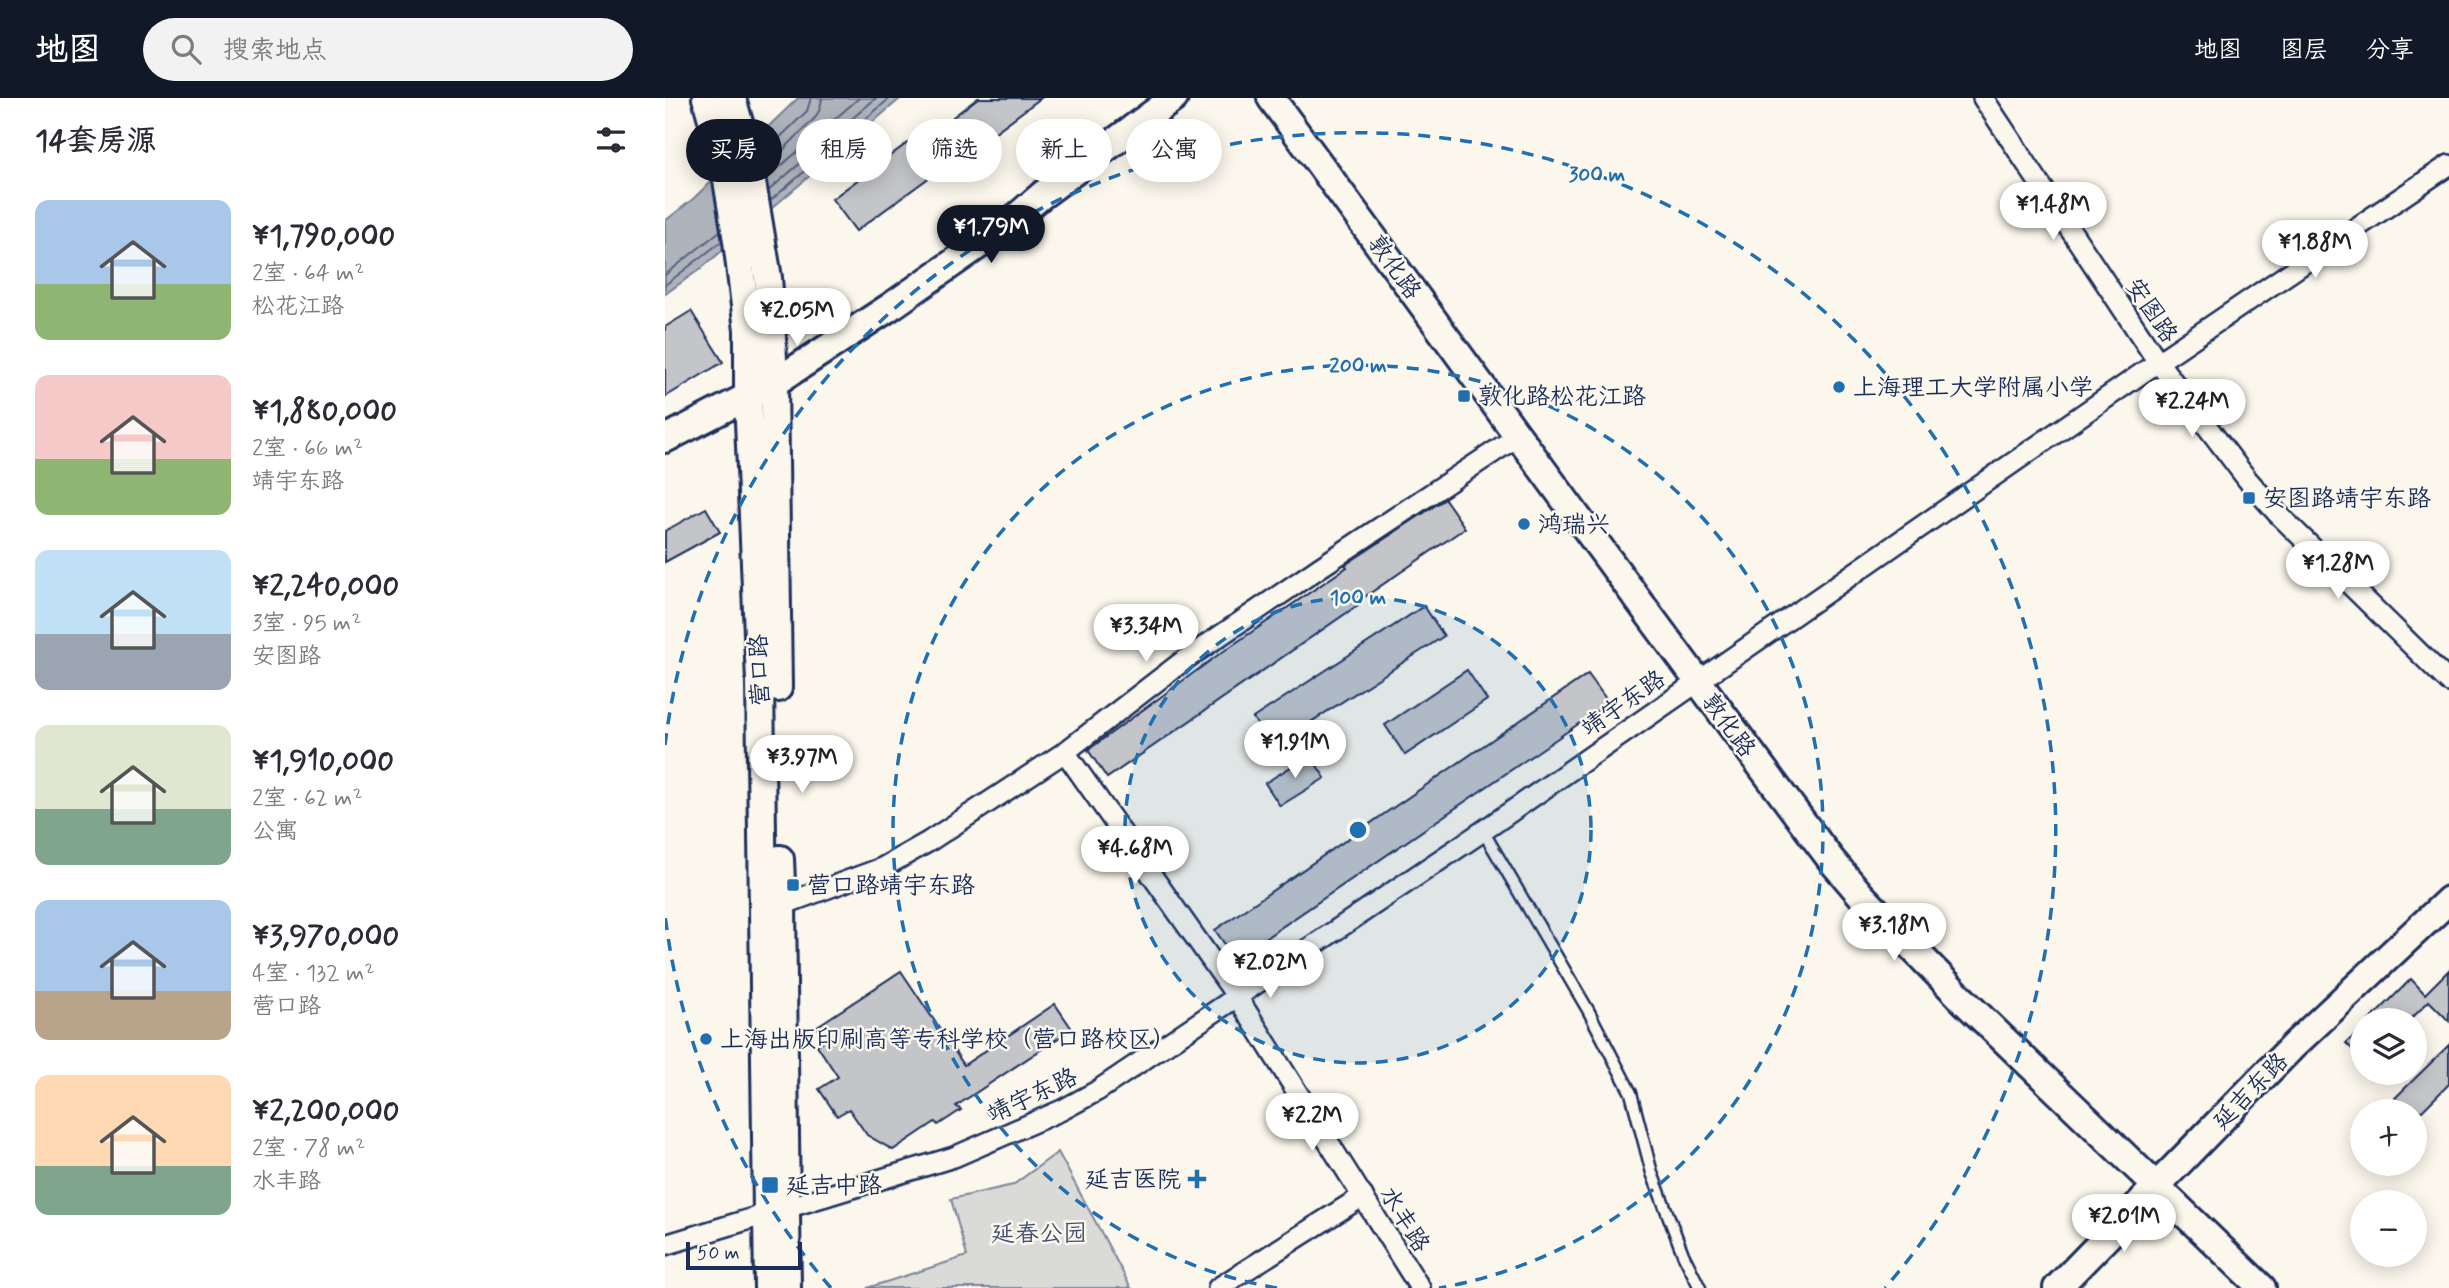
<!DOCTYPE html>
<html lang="zh">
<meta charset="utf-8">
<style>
:root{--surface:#fff;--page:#f2f2f3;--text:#2b2b33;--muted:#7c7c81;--accent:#111827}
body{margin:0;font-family:Mynerve,"LXGW WenKai TC",sans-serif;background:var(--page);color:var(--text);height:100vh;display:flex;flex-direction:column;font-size:26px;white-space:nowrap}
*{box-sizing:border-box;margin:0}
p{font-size:23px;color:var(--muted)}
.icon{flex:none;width:38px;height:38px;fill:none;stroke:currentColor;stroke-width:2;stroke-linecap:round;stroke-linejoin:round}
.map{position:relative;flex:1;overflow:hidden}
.side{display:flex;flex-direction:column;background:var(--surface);width:665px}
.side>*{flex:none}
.banner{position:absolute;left:21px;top:21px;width:665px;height:63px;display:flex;gap:14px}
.fabs{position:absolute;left:1685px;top:910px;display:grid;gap:14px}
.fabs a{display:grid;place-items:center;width:77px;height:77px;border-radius:50%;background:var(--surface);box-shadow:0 4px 18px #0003;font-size:35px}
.scale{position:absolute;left:21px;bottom:18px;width:116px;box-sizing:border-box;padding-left:7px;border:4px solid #1b2f5e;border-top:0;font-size:19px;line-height:24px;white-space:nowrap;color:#1b2f5e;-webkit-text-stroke:5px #fbf7ec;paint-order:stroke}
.price{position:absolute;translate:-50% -60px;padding:0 16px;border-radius:24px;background:#fff;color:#222;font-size:23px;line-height:46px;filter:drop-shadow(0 2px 4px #0008)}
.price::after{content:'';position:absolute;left:50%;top:42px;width:21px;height:16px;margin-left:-10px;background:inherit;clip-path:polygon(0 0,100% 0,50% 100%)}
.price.selected{background:var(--accent);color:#fff}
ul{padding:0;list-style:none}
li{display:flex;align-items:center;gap:21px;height:175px;padding:0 35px}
li span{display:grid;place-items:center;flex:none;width:196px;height:140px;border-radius:14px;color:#555}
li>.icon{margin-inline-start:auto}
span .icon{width:84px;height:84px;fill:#fffc;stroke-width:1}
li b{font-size:30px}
h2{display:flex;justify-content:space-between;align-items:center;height:84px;padding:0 35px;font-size:30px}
.chip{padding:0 24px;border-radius:32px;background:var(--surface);box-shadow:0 4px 18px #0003;font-size:24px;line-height:63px}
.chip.selected{background:var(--accent);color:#fff}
header{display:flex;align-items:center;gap:42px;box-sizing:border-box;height:98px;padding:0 35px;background:var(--accent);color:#fff}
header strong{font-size:33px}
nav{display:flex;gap:38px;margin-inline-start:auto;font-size:24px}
.search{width:490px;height:63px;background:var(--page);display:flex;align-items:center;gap:18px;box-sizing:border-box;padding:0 24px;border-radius:38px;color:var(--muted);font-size:26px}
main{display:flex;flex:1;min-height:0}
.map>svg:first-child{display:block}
</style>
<header>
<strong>地图</strong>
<div class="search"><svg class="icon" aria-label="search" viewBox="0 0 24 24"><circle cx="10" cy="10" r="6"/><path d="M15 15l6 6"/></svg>搜索地点</div>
<nav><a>地图</a><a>图层</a><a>分享</a></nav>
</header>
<main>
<section class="side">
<h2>14套房源<svg class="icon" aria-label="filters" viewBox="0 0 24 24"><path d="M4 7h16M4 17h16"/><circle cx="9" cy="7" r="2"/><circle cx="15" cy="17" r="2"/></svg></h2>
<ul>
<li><span style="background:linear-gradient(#a9c7e8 60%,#8fb573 0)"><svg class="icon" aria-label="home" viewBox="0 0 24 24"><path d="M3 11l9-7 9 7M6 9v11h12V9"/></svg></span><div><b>¥1,790,000</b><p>2室 · 64 m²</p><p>松花江路</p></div></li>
<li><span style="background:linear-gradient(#f6c9c9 60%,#8fb573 0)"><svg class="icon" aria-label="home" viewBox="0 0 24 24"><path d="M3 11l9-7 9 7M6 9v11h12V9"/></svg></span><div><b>¥1,880,000</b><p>2室 · 66 m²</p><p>靖宇东路</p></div></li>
<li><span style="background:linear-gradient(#bfe0f5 60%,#9aa5b1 0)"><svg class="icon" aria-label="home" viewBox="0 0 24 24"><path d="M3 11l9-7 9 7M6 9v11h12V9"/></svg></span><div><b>¥2,240,000</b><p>3室 · 95 m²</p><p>安图路</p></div></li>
<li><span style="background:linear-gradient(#dfe7d0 60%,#7fa58c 0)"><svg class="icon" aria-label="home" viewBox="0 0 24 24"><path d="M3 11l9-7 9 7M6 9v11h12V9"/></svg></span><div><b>¥1,910,000</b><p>2室 · 62 m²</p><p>公寓</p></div></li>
<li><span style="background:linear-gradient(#a9c7e8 65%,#b9a48a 0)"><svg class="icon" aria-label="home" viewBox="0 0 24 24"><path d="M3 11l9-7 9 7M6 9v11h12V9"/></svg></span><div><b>¥3,970,000</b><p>4室 · 132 m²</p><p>营口路</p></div></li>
<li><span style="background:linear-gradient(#ffd9b3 65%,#7fa58c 0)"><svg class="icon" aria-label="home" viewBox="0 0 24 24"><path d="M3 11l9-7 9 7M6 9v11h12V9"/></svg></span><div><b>¥2,200,000</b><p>2室 · 78 m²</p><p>水丰路</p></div></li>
</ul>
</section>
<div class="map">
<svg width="1784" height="1190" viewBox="0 0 1784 1190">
<rect width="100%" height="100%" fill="#fbf7ec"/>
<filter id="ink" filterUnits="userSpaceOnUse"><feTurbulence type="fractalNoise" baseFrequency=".0143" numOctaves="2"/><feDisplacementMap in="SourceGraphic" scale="14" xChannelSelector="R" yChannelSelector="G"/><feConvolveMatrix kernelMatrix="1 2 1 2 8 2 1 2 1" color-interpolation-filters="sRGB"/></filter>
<g filter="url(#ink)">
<polygon fill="#dadad7" stroke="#7a849a" stroke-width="2" points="393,1054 466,1190 202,1190 302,1158 286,1101 348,1087"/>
<polygon fill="#afb3bb" stroke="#747e96" stroke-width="2" points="133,0 236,0 38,169 0,196 0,123 28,101"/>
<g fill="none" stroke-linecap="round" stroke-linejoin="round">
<g stroke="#566483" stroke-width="2">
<polyline points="97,57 142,13 146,0"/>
<polyline points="100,70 150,20 155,11 157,0"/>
<polyline points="101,81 194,0"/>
<polyline points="103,93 211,0"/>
<polyline points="105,103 225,0"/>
<polyline points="0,177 55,133"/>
<polyline points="0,187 57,143"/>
</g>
</g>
<g fill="#c3c5c9" stroke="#1b2f5e" stroke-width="2">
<polygon points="313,0 376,0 310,49 288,19"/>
<polygon points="249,40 273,73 191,133 167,101"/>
<polygon points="26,213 58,264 0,299 0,229"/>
<polygon points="780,401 800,430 691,505 693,507 442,680 423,652 553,557 682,469 680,467"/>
<polygon points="41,410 55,434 0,464 0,433"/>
<polygon points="759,508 779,538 607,649 588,620"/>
<polygon points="802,572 822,602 740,657 720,627"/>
<polygon points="923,576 944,605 570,861 550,832"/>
<polygon points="645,657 660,680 615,708 600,685"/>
<polygon points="1784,872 1784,923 1764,903 1745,922 1705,922 1746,881 1760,896"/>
<polygon points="236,873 299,967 390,906 407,931 291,1008 296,1012 273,1027 270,1024 228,1052 202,1037 184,1011 172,1018 154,991 173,979 152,947 160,942 151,929"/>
<polygon points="1698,930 1698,962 1681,945"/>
<polygon points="1784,947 1784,986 1757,1013 1743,1013 1730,1000"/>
</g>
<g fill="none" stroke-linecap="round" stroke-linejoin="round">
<g stroke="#1b2f5e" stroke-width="15">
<polyline id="lane" points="818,733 923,912 966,995 987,1075 1018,1156 1035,1190"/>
</g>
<g stroke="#1b2f5e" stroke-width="24">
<g id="street">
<polyline points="1318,0 1493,264 1582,381 1612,415 1784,584"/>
<polyline points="400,654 573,900 755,1190"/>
<polyline points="117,807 217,770 263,744 400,654 518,563 654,470 853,338"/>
<polyline points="0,1147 289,1059 397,1012 432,993 818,733 1493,264 1784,67"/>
<polyline points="553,1190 698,1098"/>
</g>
</g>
<g stroke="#1b2f5e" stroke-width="32">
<g id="secondary">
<polyline points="41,0 59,64 72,143 83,232 83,300 95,584 103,1190"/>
<polyline points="67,0 81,49 103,180 106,217 109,285 113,590"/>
<path d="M606,0C793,254 977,511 1167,763L1196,797L1301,905L1597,1190"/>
<polyline points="0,341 109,285 228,207 341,128 377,97 509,0"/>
<polyline points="115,761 117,807 122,1190"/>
<polyline points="1392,1190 1628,948 1784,802"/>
</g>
</g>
<use href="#lane" stroke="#fbf7ec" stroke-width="10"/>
<use href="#street" stroke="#fbf7ec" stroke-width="19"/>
<use href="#secondary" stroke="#fbf7ec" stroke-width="26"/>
</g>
</g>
<circle cx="693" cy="732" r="233" fill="#1f6fb2" fill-opacity=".12"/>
<g fill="none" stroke="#1f6fb2" stroke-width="3.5" stroke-dasharray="12 9">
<circle cx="693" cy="732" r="233"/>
<path d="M612 1190A465 465 0 1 1 774 1190"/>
<path d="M166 1190A698 698 0 0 1 0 817M0 647A698 698 0 1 1 1220 1190"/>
</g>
<g fill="#1f6fb2" stroke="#fbf7ec" stroke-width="2.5">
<circle cx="1174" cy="289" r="7"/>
<rect x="792" y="291" width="14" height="14" rx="3.5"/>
<rect x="1577" y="393" width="14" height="14" rx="3.5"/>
<circle cx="859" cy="426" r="7"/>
<rect x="121" y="780" width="14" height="14" rx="3.5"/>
<circle cx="41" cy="941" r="7"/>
<path d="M528.5 1070.5h7v7h7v7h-7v7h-7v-7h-7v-7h7z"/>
<rect x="96" y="1078" width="18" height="18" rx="3.5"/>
</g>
<g text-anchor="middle" stroke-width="5" stroke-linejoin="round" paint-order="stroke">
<g font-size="24" fill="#1b2f5e" stroke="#fbf7ec">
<text transform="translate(730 169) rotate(54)" y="8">敦化路</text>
<text transform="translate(1487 212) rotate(56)" y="8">安图路</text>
<text transform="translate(94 572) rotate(-92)" y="8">营口路</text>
<text transform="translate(958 605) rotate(-35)" y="8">靖宇东路</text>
<text transform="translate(1064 627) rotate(53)" y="8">敦化路</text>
<text transform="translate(1585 993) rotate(-46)" y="8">延吉东路</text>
<text transform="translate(367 997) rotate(-25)" y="8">靖宇东路</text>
<text transform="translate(740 1121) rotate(58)" y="8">水丰路</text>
</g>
<g font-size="24" fill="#1b2f5e" stroke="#fbf7ec" text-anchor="start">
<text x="1188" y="297">上海理工大学附属小学</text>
<text x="813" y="306">敦化路松花江路</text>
<text x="1598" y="408">安图路靖宇东路</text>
<text x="873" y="434">鸿瑞兴</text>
<text x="142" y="795">营口路靖宇东路</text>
<text x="55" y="949">上海出版印刷高等专科学校（营口路校区）</text>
<text x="516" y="1089" text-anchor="end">延吉医院</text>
<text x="121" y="1095">延吉中路</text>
</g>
<g font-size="24" fill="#415176" stroke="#fbf7ec">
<text x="374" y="1143">延春公园</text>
</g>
</g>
<circle cx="693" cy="732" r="10" fill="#1f6fb2" stroke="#fbf7ec" stroke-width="3.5"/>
<g font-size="21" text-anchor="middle" font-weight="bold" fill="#1f6fb2" stroke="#fbf7ec" stroke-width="5" stroke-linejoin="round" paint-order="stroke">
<text x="932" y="83">300 m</text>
<text x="693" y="274">200 m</text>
<text x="693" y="506">100 m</text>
</g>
</svg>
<div class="fabs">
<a><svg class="icon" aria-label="layers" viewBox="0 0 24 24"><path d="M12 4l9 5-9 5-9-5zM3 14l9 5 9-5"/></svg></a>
<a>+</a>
<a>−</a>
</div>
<div class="scale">50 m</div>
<b class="price" style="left:1388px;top:144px">¥1.48M</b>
<b class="price selected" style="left:326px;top:167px">¥1.79M</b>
<b class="price" style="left:1650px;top:182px">¥1.88M</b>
<b class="price" style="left:132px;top:250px">¥2.05M</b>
<b class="price" style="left:1527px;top:341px">¥2.24M</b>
<b class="price" style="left:1673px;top:503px">¥1.28M</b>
<b class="price" style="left:481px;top:566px">¥3.34M</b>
<b class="price" style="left:630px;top:682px">¥1.91M</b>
<b class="price" style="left:137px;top:697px">¥3.97M</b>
<b class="price" style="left:470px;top:788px">¥4.68M</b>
<b class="price" style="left:1229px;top:865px">¥3.18M</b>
<b class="price" style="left:605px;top:902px">¥2.02M</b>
<b class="price" style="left:647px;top:1055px">¥2.2M</b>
<b class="price" style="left:1459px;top:1156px">¥2.01M</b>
<div class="banner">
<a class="chip selected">买房</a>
<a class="chip">租房</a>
<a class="chip">筛选</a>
<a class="chip">新上</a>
<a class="chip">公寓</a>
</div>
</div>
</main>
